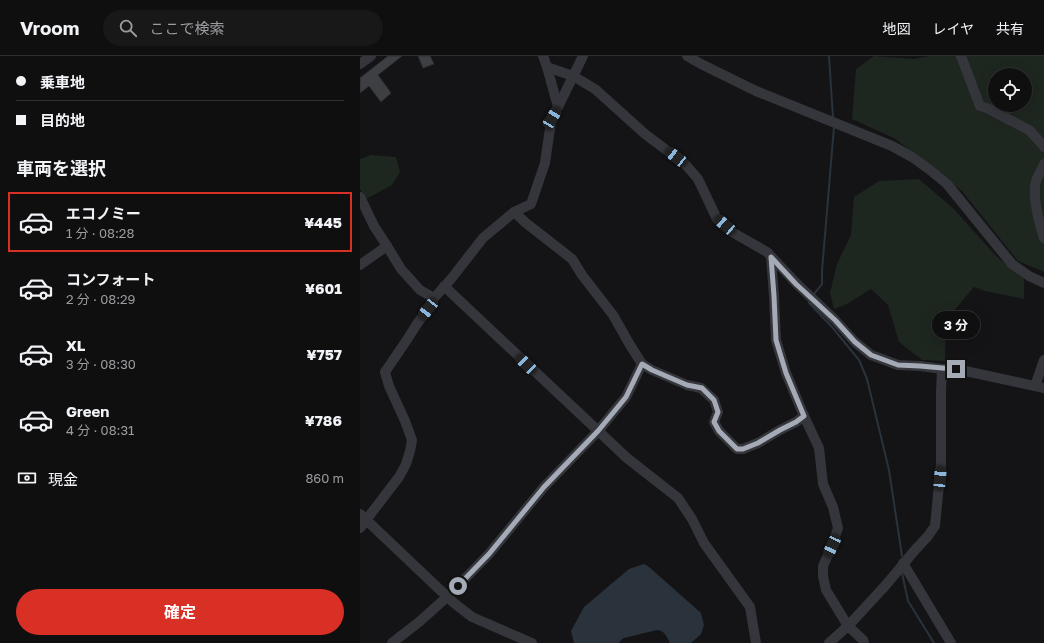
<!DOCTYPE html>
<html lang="ja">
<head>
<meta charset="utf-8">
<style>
	:root { --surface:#0f0f10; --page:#181819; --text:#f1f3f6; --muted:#9b9c9f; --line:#2f2f30; --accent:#d93025 }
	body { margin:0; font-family:"Golos Text","Noto Sans JP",sans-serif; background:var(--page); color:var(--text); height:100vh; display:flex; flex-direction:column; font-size:15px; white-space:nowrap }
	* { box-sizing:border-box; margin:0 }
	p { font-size:13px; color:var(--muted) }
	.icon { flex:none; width:22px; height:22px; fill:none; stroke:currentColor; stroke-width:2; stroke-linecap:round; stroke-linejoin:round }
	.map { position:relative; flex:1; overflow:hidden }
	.drawer { display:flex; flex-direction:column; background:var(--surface); width:360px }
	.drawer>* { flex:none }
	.hud { display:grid; align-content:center; height:88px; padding:0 16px; background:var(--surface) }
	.tools { position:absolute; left:628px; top:12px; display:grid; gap:8px }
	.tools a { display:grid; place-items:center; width:44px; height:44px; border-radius:50%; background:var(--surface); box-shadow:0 4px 16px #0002,0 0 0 1px var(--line); font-size:20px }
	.end { position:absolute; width:18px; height:18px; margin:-9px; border:5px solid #a5aab7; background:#111; box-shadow:0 0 0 2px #111 }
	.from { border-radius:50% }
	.bubble { position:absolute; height:28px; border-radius:14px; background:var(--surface); box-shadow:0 4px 16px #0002,0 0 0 1px var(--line); font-size:13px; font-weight:700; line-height:28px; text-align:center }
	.car { position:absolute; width:12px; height:24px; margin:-12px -6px; border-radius:5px; box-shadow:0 0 3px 1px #0007; background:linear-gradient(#222 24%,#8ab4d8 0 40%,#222 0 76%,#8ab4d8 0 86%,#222 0) }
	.hud b { display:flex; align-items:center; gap:14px; height:38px; font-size:15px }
	.hud b+b { border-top:1px solid var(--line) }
	.hud i { width:10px; height:10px; background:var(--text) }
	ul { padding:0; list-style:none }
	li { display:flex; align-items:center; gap:12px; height:60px; margin:0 8px 6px; padding:0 8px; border:2px solid transparent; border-radius:0px }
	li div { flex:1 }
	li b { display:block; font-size:15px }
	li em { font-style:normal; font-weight:700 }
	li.current { border-color:var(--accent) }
	li>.icon { width:36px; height:36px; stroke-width:1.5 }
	h2 { padding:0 16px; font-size:18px; line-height:48px }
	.pay { display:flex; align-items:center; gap:10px; height:44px; padding:0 16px; font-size:15px }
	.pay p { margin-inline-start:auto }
	.primary-button { display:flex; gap:8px; margin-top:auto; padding:8px 16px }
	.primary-button a { flex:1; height:46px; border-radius:24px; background:var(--accent); color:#fff; font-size:16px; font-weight:700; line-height:46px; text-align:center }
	header { display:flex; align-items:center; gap:24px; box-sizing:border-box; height:56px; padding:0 20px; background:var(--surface); border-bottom:1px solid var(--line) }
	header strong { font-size:19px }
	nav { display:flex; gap:22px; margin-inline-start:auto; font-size:14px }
	.search { width:280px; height:36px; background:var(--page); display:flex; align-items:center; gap:10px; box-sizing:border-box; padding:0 14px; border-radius:22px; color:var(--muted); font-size:15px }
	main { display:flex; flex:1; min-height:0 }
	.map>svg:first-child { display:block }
</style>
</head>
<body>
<header>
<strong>Vroom</strong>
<div class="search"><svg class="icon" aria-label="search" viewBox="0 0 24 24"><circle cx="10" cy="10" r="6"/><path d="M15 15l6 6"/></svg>ここで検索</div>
<nav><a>地図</a><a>レイヤ</a><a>共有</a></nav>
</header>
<main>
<section class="drawer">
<div class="hud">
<b><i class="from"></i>乗車地</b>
<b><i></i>目的地</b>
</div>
<h2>車両を選択</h2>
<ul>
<li class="current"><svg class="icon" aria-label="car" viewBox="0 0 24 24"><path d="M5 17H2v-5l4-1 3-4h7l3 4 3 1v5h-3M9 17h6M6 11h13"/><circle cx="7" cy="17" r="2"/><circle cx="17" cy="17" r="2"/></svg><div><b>エコノミー</b><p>1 分 · 08:28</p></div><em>¥445</em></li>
<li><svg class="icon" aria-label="car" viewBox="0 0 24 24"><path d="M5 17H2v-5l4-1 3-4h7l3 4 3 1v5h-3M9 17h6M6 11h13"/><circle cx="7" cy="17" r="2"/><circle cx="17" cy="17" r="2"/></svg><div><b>コンフォート</b><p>2 分 · 08:29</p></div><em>¥601</em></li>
<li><svg class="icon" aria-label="car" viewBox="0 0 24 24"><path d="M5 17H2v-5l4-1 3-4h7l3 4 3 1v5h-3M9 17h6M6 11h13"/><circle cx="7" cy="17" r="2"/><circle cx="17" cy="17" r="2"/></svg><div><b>XL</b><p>3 分 · 08:30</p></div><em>¥757</em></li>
<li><svg class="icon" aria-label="car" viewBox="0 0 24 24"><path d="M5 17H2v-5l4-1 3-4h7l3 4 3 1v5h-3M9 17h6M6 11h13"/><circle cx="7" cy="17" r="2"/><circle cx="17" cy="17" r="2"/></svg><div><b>Green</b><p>4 分 · 08:31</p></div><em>¥786</em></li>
</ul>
<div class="pay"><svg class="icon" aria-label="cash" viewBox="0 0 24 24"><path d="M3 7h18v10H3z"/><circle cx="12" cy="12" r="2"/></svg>現金<p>860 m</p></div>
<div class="primary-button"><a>確定</a></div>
</section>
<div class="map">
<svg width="684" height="587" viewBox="0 0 684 587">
	<rect width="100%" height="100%" fill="#141416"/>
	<!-- green -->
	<g fill="#1e2620" fill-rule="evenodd">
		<path d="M514 0 554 3 569 0H684V216L658 205 602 135 534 82 492 63 496 13ZM635 19H665V49H635Z"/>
		<path d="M11 99 36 101 40 116 32 129 6 143 0 133V103Z"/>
		<path d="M559 123 594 153 636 200 664 223V243L625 235 614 231 586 264 585 305 562 304 539 286 528 249 511 233 487 248 474 253 470 237 477 208 491 179 494 141 519 125Z"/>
	</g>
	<!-- water -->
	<path fill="#2a323b" d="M284 508 289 511 341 557 344 569 341 578 331 587H310C307 581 304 574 297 574L264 582 262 583 259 587H214L211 575 224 551 269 513Z"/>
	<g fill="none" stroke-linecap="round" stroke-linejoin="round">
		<!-- stream -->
		<g stroke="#2a323b" stroke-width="2">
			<path d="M469 0 473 62"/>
			<path d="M454 238 462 228V215L474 71"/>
			<path d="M449 247 472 271 499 304 507 323 529 414 542 500"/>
			<path d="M542 517 548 545 574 587"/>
		</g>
	</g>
	<!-- building -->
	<g fill="#3e3f43" stroke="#2e2e32">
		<path d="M28 0H42L18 19 31 37 21 46 9 30 0 37V22Z"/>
		<path d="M58 0H70L74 8 63 12Z"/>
	</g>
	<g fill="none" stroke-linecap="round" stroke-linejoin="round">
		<!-- minor -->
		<g stroke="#35363b" stroke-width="10">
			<path d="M183 0 187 11 198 51"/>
			<path d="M327 0 341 8 396 35 532 90 552 101 570 114 587 128 652 208 669 220 684 227"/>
			<path d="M601 0 620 50 627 52 669 74 683 89 684 91"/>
			<path d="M0 8 11 0"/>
			<path d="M187 11 213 20 235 33 285 78 325 108 338 123 357 163 372 176 407 196 437 228 475 264 495 286 511 299 538 309 560 310 582 313H596L684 332"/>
			<path d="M684 108C682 114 678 119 676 125 672 140 679 167 684 182"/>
			<path d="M0 141 14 170 27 190 41 213 60 234 74 242 91 223 123 182 154 156 171 148 185 107 189 79 192 61 198 51 223 0"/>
			<path d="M154 156 166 167 212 203 222 219 253 259 270 289 282 308 292 314 327 329 341 332 354 344 358 356 354 366 359 375 377 393H383L398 387 420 374 436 366 444 360"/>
			<path d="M411 201 414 240 416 284 426 317 444 360 459 392 463 428 473 451 478 472 472 490 463 510V520L466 534 488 570 503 584 504 587"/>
			<path d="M0 209 27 190"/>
			<path d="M84 230 267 402 318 442 332 463 344 487 390 551 396 587"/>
			<path d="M675 330 684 304"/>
			<path d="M0 458 78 532 94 547 112 561 172 587"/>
			<path d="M0 472 39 421 46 408 50 395 52 384 45 365 29 330 25 316C35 301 46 286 55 271 61 261 70 253 74 242"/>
			<path d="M543 507 591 587"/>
			<path d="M32 587 59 566 87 541 129 498 184 431 238 375 266 341 282 308"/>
			<path d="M469 587 488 570 525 530 555 494 568 480 575 470 581 408V336L582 313"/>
		</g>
	</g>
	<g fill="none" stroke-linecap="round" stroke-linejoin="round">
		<!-- route -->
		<path stroke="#a5aab7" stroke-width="5" d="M98 530 129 498 184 431 238 375 257 352 266 341 282 308 292 314 327 329 342 332 354 344 358 356 354 366 359 375 377 393H383L398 387 420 374 436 366 444 360 426 317 416 284 414 240 411 201 436 228 475 264 495 286 511 299 538 309 560 310 582 312 596 313"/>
	</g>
</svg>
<div class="tools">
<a><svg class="icon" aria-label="locate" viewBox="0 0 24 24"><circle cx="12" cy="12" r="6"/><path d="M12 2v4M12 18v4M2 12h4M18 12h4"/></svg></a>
</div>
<i class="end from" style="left:98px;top:530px"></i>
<i class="end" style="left:596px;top:313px"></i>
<div class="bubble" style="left:572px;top:255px;width:48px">3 分</div>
<i class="car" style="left:192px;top:62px;rotate:31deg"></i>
<i class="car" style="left:316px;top:101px;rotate:308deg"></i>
<i class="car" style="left:365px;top:169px;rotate:311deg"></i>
<i class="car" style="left:68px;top:253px;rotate:218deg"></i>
<i class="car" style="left:166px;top:308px;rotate:314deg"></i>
<i class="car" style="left:580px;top:422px;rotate:5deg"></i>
<i class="car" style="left:472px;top:490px;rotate:205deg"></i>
</div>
</main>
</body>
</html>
